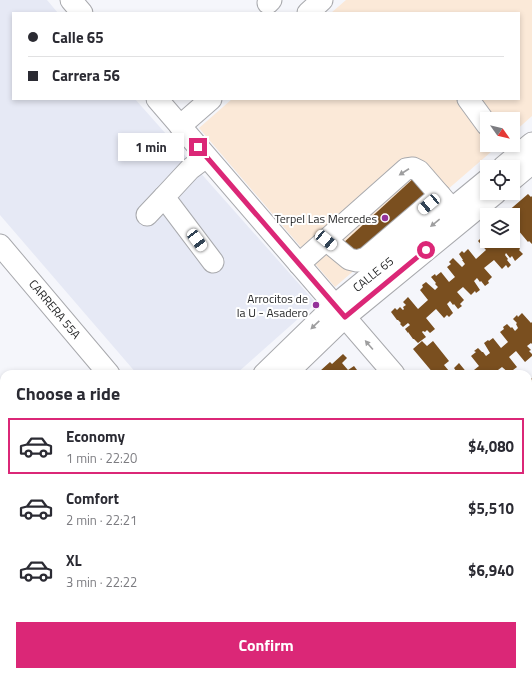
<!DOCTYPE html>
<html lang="en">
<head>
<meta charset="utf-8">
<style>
	:root { --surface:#fff; --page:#f2f2f3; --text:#2b2b33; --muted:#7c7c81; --line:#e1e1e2; --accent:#db2777 }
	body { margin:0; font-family:"Titillium Web",sans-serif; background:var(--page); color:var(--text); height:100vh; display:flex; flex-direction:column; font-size:15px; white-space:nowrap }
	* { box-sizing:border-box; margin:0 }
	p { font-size:13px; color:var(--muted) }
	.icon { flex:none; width:22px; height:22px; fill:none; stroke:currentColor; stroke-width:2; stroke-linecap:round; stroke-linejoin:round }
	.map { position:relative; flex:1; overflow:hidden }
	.side { position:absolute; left:0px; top:370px; width:532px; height:306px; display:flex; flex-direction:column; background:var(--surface); border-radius:12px 12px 0 0; box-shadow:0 2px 6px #0003 }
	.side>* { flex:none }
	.banner { position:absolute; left:12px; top:12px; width:508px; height:88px; border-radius:0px; box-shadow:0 2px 6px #0003; display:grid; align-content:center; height:88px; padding:0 16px; background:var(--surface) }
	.needle { width:26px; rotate:124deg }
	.buttons { position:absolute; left:480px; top:112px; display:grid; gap:8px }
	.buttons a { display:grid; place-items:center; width:40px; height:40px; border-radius:0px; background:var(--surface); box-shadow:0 2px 6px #0003; font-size:20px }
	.end { position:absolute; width:18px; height:18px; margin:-9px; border:5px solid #db2777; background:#fff; box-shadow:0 0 0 2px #fff }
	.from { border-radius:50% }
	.bubble { position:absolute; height:28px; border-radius:0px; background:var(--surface); box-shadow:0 2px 6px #0003; font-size:13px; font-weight:700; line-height:28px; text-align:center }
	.car { position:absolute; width:12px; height:24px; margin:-12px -6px; border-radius:5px; box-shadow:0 0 3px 1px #0007; background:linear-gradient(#fff 24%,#345 0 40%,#fff 0 76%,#345 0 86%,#fff 0) }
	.banner b { display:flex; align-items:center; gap:14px; height:38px; font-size:15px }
	.banner b+b { border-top:1px solid var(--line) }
	.banner i { width:10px; height:10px; background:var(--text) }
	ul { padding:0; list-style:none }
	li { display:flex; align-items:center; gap:12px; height:56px; margin:0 8px 6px; padding:0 8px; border:2px solid transparent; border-radius:0px }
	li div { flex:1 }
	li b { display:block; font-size:15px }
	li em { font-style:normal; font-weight:700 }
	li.selected { border-color:var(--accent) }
	li>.icon { width:36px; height:36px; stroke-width:1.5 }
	h2 { padding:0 16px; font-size:18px; line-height:48px }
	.button { display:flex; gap:8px; margin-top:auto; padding:8px 16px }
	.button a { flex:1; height:46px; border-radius:0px; background:var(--accent); color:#fff; font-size:16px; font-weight:700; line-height:46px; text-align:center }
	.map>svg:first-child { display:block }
</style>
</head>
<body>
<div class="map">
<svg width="532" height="676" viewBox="0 0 532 676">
	<rect width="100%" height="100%" fill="#f5f6fb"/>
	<!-- built -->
	<g fill="#e6e9f5">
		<path d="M0 0H47L58 13H13V99H135L316 303 236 374H137L0 215Z"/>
		<path d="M270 672H434L430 676H269Z"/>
	</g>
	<!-- industrial -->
	<path fill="#fbe9d8" d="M346 0H532V116L513 133V119H487V145H499L335 287 199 128 232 99H519V13H331Z"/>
	<!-- green -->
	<g fill="#c4f5d4">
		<path d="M532 662V676H519L523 672H528V667Z"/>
		<path d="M229 672H252L251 676H228Z"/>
	</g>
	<!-- building -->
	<g fill="#7a4f1f">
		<path d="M416 176 429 190 355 259 341 245Z"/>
		<path d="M528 194 531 197 532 196V244L529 241 528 242 513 224V215H507L506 213Z"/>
		<path d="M484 232 487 235V241H514L517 246 518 245 520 249 519 250 523 254 515 261 512 256 510 258 506 253 505 255 508 259 507 260 511 265 508 268 506 265 502 269 494 260 484 268 492 277 488 281 489 283 485 286 481 281 480 282 477 278 474 281 480 290 476 293 475 291 471 295 463 287 457 292 464 300 460 304 462 306 458 309 454 304 453 305 450 301 447 304 453 313 449 317 447 315 444 318 436 309 426 318 435 329 430 333 427 330 425 332 423 331 422 332 426 337 418 343 414 339H413L408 332V333L405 329 410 325 408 323 403 327 400 324 401 323 398 320H397L391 312 395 308 397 310 400 307 403 310 404 309 403 307 406 305 403 302 408 297 418 309 428 300 420 290 423 287 422 285 426 282 435 290 438 287 435 284 436 283 431 277 435 274 436 276 441 272 449 282 455 277 447 267 451 264 449 262 453 258 462 267 465 264 462 260H463L459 254 462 251 464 253 468 249 476 259 486 250 478 241 482 237 480 235Z"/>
		<path d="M522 313 531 323 532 322V344L531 343 527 346 531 350 529 351 532 354V356L525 362 516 351 509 357 517 367 513 370 515 373 513 374H510L502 367 498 370 501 374H469L479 366 471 356 476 352 474 351 478 348 482 352H483L486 356 490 353 484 343 488 340 489 341 493 338 501 348 508 342 500 332 504 329 503 327 507 324 511 328 512 327 515 331 518 328 516 324 517 323 513 319 517 315 518 317Z"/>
		<path d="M422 341 427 346 433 341 449 361 444 365 449 371 445 374H434L413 349Z"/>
		<path d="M343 354 347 358 342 363 348 370 354 366 357 370 352 374H321L322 373 320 371 330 362 332 364Z"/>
		<path d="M459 363 468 374H454L453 373 456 371 454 368Z"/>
		<path d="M532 378V493L528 489V381Z"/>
	</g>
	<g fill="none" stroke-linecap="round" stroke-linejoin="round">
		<!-- minor casing -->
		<g stroke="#a8a9ad" stroke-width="23">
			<g id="minor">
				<path d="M71 0 82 13"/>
				<path d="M268 3 271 0"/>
				<path d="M308 13 322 0"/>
				<path d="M157 99 394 374"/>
				<path d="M468 99 487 125"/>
				<path d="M180 126 211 99"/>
				<path d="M206 157 190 169 164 197 213 262"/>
				<path d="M503 167 532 143"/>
				<path d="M513 179 532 163"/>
				<path d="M147 215 164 197"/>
				<path d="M326 240 349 259 357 261 366 258 440 195"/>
				<path d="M0 245 109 374"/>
				<path d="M299 264 406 169 413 168 419 171 452 209"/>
				<path d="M264 374 335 305 487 180"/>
				<path d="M286 374 345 317 496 193"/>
				<path d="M528 529 532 533"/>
				<path d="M0 610 4 616"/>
				<path d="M0 635 4 645"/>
				<path d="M15 672 17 676"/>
				<path d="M40 672 43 676"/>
				<path d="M446 672 448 676"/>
				<path d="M261 676 263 672"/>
			</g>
		</g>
		<!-- major casing -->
		<g stroke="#a8a9ad" stroke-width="24">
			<g id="major">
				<path d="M0 568 4 575"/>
				<path d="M528 604 532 600"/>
				<path d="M528 637 532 633"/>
				<path d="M0 672 2 676"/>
				<path d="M58 672 61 676"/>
				<path d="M461 676 465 672"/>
				<path d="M492 676 495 672"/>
			</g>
		</g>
		<!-- minor -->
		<use href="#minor" stroke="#fff" stroke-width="21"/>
		<!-- major -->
		<use href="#major" stroke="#fff" stroke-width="22"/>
	</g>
	<!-- one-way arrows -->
	<defs><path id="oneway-solid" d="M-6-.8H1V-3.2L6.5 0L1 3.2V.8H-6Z"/></defs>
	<g fill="#9e9e9f">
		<use href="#oneway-solid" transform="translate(404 172) rotate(147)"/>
		<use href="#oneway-solid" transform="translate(435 223) rotate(141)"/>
		<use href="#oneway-solid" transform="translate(315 325) rotate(136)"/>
		<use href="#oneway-solid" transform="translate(369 345) rotate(-131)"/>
	</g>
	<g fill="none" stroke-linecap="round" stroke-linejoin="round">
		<!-- route -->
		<path stroke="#db2777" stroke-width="5" d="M198 147 345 317 426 250"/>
	</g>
	<!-- markers -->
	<g fill="#94329a" stroke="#fff" stroke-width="1.5">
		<circle cx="385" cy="218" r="4"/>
		<circle cx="316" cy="305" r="4"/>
	</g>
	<g text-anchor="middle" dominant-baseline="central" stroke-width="4" stroke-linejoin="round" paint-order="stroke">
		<!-- poi labels -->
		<g font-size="12" fill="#272829" stroke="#fff" text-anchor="end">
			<text x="377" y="218">Terpel Las Mercedes</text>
			<text x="308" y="298">Arrocitos de<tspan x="308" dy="14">la U - Asadero</tspan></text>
		</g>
		<!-- street labels -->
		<g font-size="12" fill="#272829" stroke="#fff">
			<text transform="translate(373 274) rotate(-39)">CALLE 65</text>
			<text transform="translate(55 309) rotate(50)">CARRERA 55A</text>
		</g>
	</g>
</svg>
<div class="buttons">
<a><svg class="needle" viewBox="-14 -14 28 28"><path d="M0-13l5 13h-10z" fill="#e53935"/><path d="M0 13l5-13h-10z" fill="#7c7c81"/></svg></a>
<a><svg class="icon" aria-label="locate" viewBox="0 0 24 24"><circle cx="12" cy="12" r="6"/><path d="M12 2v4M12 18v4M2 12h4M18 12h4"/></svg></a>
<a><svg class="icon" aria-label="layers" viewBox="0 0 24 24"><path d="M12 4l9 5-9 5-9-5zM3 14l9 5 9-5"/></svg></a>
</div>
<i class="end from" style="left:426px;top:250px"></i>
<i class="end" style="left:198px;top:147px"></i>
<div class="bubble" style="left:118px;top:133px;width:66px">1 min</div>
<i class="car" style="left:429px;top:204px;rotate:230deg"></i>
<i class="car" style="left:197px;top:240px;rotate:143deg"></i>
<i class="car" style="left:326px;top:240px;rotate:130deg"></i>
<div class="banner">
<b><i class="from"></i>Calle 65</b>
<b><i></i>Carrera 56</b>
</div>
<section class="side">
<h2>Choose a ride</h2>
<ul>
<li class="selected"><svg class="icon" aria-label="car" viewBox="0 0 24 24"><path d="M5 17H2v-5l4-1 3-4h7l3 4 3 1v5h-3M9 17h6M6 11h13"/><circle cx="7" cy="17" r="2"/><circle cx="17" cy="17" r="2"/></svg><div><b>Economy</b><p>1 min · 22:20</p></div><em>$4,080</em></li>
<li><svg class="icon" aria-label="car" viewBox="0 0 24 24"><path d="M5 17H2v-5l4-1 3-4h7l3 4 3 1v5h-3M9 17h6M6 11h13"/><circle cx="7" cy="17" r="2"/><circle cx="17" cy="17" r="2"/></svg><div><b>Comfort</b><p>2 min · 22:21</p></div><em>$5,510</em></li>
<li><svg class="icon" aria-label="car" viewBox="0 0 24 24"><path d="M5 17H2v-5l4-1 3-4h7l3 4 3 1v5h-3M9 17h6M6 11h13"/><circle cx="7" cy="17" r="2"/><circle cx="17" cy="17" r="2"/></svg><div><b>XL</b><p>3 min · 22:22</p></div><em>$6,940</em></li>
</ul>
<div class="button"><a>Confirm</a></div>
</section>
</div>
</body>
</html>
